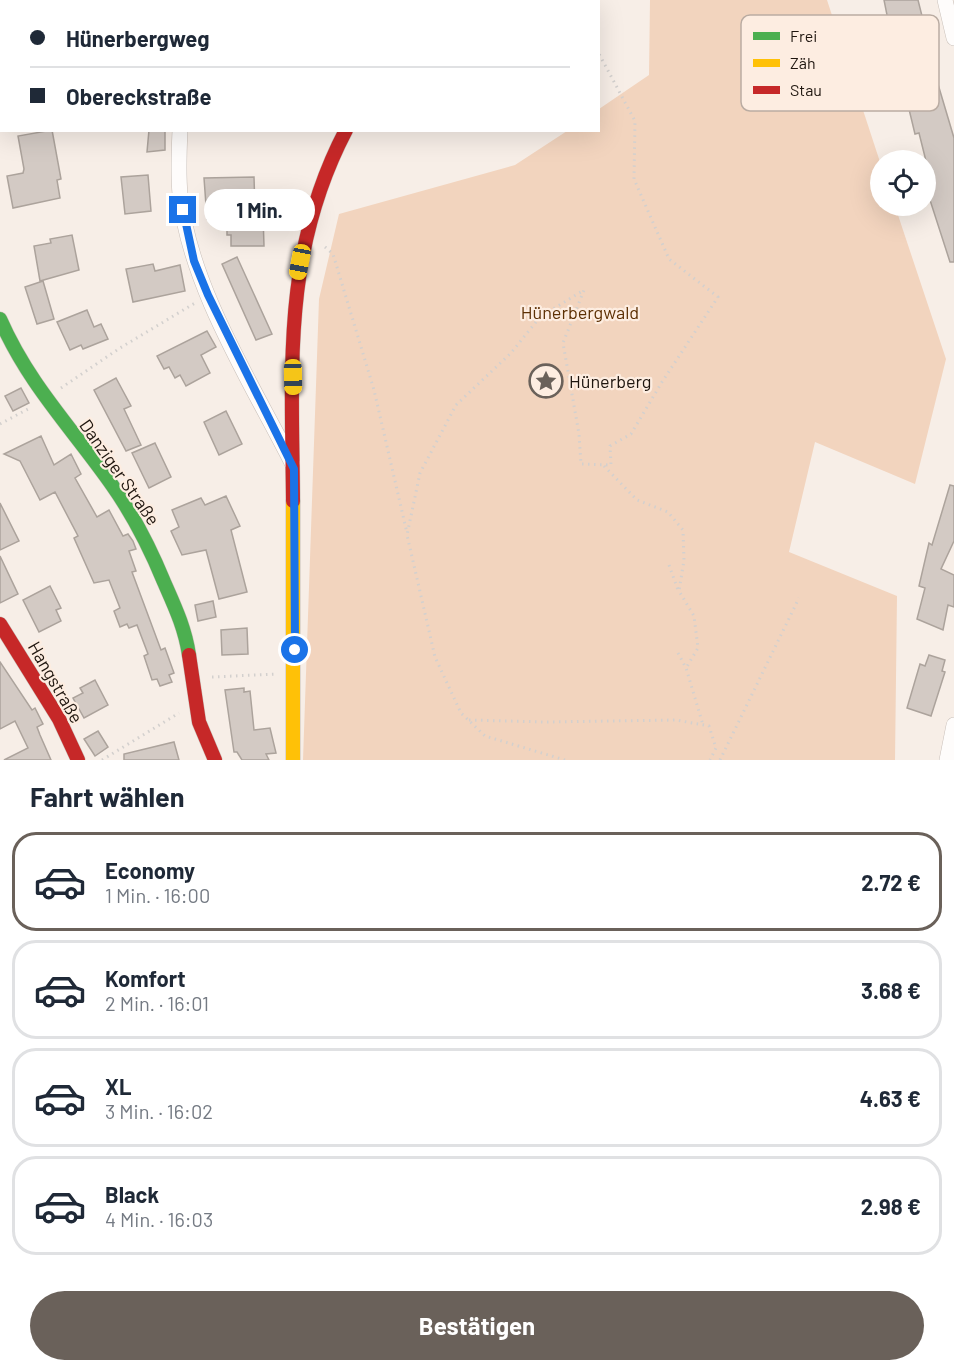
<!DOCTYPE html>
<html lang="de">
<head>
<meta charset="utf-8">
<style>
	:root { --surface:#fff; --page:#f2f2f3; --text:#1f2937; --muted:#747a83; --line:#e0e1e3; --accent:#6a615a }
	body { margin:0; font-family:Barlow,sans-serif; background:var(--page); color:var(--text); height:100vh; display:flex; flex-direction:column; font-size:22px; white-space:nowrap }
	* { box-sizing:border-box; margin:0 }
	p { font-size:20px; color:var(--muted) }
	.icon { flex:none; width:33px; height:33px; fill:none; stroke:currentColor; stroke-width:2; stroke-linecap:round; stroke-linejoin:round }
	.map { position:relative; height:760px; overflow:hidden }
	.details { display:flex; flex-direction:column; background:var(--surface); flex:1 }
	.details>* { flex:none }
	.banner { position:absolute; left:0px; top:0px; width:600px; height:132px; box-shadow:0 6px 24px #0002; display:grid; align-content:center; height:132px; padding:0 30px; background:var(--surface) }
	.controls { position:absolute; left:870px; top:150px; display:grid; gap:12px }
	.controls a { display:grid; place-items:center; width:66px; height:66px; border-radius:50%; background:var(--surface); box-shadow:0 6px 24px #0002; font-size:30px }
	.end { position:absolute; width:27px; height:27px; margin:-14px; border:8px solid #1a73e8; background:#fff; box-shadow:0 0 0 3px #fff }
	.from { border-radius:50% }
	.bubble { position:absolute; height:42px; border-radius:21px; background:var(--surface); box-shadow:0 6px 24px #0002; font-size:20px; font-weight:700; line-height:42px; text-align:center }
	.car { position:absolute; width:18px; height:36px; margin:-18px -9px; border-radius:8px; box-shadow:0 0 4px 2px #0007; background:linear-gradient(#f5c518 24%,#345 0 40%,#f5c518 0 76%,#345 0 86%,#f5c518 0) }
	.banner b { display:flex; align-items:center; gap:21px; height:57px; font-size:22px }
	.banner b+b { border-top:2px solid var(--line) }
	.banner i { width:15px; height:15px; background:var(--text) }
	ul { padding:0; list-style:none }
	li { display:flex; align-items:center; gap:18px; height:99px; margin:0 12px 9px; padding:0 18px; border:3px solid var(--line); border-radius:24px }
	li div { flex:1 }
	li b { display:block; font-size:22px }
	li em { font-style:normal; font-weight:700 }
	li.active { border-color:var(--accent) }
	li>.icon { width:54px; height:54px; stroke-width:1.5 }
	h2 { padding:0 30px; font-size:27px; line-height:72px }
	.action { display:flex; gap:12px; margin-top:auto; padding:12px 30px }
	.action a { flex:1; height:69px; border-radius:36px; background:var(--accent); color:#fff; font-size:24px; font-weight:700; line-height:69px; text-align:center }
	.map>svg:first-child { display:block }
</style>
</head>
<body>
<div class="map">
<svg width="954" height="760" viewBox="0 0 954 760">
	<rect width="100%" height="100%" fill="#f7eee7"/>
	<!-- green -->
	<path fill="#f2d4be" d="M650 0H827L880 162V206H895L946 359 915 484 815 442 789 552 897 596 895 760H303L319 299 339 214 515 165 567 131 598 130 599 109 649 75Z"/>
	<!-- building -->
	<g fill="#d3cac4" stroke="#aca39c" stroke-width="1.5">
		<path d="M884 0H918L922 16 918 17 954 138V262H950L930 200 926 181 930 177 919 133 915 134 901 76H899L895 61 893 62 889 46 893 45Z"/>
		<path d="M52 130 61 179 57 180 60 198 13 208 7 176 23 173 24 169 18 136Z"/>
		<path d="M149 130H165V150L147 152Z"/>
		<path d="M148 175 151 211 125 214 121 177Z"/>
		<path d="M254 177 255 210H259V215H263L264 246H231V235H227V219H207L204 178Z"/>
		<path d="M72 235 79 270 40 281 34 246 51 243 50 239Z"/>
		<path d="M237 257 272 334 256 340 222 264Z"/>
		<path d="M153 264 155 271 180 265 185 291 133 302 126 269Z"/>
		<path d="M43 281 54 319 37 324 25 287Z"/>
		<path d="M87 310 94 327 101 324 108 339 83 349 81 345 70 350 57 322Z"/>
		<path d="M207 331 216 347 201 355 210 373 186 386 180 375 175 378 169 367 164 369 157 356Z"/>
		<path d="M116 378 131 406 124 409 141 445 126 451 94 390Z"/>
		<path d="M21 388 29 403 13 411 5 396Z"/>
		<path d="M226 411 242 444 219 455 204 422Z"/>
		<path d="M41 436 54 465 71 454 81 474 75 478 97 517 109 510 123 536 128 534 133 541 136 549 129 551 136 571 132 572 161 650 165 648 174 673 169 675 172 682 160 686 157 679 152 680 144 656 148 654 137 625 129 628 127 624 120 627 114 611 120 608 109 580 94 583 74 538 78 536 55 492 40 500 20 461 4 454Z"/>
		<path d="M155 443 171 477 149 488 132 453Z"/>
		<path d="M950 485 954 486V541L941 569 954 575V607L948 605 943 630 917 619 925 588 919 586 929 543 932 545Z"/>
		<path d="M226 496 240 526 231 530 247 592 219 599 206 550 182 555 171 531 179 527 172 510 201 498 205 505Z"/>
		<path d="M0 503 19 541 0 550Z"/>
		<path d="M0 556 18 594 0 603Z"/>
		<path d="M50 586 61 608 56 610 61 621 39 632 23 600Z"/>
		<path d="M213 601 216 617 198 621 195 605Z"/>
		<path d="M247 628 248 654 222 655 221 630Z"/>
		<path d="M929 655 945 660 942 671 945 672 931 716 907 708 920 664 925 666Z"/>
		<path d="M0 662 32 710 35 708 43 724 37 727 40 735 51 760H4L28 748 15 721 0 729Z"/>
		<path d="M95 680 108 705 84 718 73 698 83 693 80 688Z"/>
		<path d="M244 688V692L250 691 254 730 270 728 276 753 266 754 269 760H242L237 752H234L225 690Z"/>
		<path d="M98 731 108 747 95 756 84 739Z"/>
		<path d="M174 742 179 760H124V754Z"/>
	</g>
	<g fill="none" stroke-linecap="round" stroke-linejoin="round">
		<!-- street casing -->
		<g stroke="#c8bfb8" stroke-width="16">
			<g id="street">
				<path d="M164 0 165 2"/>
				<path d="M352 0V2"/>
				<path d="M945 0 954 38"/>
				<path d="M435 2 436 0"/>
				<path d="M180 130C179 152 178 173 180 194 189 285 251 382 292 463"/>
				<path d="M947 760 954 725"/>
			</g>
		</g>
		<!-- fast casing -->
		<g stroke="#c8bfb8" stroke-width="15">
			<path id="fast" d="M0 319C29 385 72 428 112 485 134 516 150 548 164 582 175 607 185 628 189 655"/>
		</g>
		<!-- slow casing -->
		<g stroke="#c8bfb8" stroke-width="15">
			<path id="slow" d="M293 760V501"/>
		</g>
		<!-- jam casing -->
		<g stroke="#c8bfb8" stroke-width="15">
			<g id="jam">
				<path d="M293 501C292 368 282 252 346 130"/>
				<path d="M0 624 59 719 78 760"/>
				<path d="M189 655 199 722 215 760"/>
			</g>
		</g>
		<!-- path -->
		<g stroke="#d3d0ce" stroke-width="3" stroke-dasharray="1.5 4.5" stroke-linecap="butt">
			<path d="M570 0 571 2"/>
			<path d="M325 247 333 254 374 390 407 533"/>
			<path d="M61 388 120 348 195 303"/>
			<path d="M0 424 28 409"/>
			<path d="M604 466 637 500 668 512 683 530 684 560 679 591 694 616 698 648 686 668"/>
			<path d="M669 565 678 590"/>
			<path d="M678 653 686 668 703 725"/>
			<path d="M212 677 277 674"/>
			<path d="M469 720 545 722 676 720 709 726 716 748 710 760"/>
			<path d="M102 760 179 713"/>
			<path d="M565 760 485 736 461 713 435 657 407 535 420 473 456 405 511 353 540 317 584 290 563 343 579 434 581 464 611 465 610 446 631 434 662 382 718 297 669 259 634 179 635 121 598 52"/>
			<path d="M720 760 799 598"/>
		</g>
		<!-- street -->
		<use href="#street" stroke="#fefcfb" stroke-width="15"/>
		<!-- fast -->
		<use href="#fast" stroke="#4caf50" stroke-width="14"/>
		<!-- slow -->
		<use href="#slow" stroke="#ffc107" stroke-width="14"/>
		<!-- jam -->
		<use href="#jam" stroke="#c62828" stroke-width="14"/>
	</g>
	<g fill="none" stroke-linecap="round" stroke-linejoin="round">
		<!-- route -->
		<path stroke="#1a73e8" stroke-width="8" d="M183 210 194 261 208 295 294 469 295 650"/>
	</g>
	<!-- icons -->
	<defs>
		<g id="sight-ring" transform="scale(1.725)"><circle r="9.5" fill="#fdede1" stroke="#6a615a" stroke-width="1.5"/><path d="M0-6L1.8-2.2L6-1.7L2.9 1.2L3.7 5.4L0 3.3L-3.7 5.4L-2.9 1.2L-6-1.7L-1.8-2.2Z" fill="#6a615a"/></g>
	</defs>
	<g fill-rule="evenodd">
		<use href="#sight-ring" x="546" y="381"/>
	</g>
	<g text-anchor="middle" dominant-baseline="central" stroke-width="4.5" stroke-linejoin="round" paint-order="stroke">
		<!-- park labels -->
		<g font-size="18" fill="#5d3004" stroke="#fdede1">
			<text x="580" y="312">Hünerbergwald</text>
		</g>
		<!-- poi labels -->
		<g font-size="18" fill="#1e150e" stroke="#fdede1" text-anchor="start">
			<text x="569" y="381">Hünerberg</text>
		</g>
		<!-- street labels -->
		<g font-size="18" fill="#1e150e" stroke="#fdede1">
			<text transform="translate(120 472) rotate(55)">Danziger Straße</text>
			<text transform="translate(56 682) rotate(60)">Hangstraße</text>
		</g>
	</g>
	<!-- legend -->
	<rect x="741" y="15" width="198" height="96" rx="9" fill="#fdede1" stroke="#baaca2" stroke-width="1.5"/>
	<rect x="753" y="32" width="27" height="8" fill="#4caf50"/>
	<rect x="753" y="59" width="27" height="8" fill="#ffc107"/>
	<rect x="753" y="86" width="27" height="8" fill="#c62828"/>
	<g font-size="16" fill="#1e150e">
		<text x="790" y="42">Frei</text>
		<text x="790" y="69">Zäh</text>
		<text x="790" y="96">Stau</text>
	</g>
</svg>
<div class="controls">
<a><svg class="icon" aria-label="locate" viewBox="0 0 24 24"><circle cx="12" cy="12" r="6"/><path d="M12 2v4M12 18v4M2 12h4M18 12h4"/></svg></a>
</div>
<i class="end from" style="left:295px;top:650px"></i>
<i class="end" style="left:183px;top:210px"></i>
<div class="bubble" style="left:204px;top:189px;width:111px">1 Min.</div>
<i class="car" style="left:300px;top:262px;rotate:191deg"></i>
<i class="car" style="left:293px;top:377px;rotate:179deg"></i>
<div class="banner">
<b><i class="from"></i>Hünerbergweg</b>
<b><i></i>Obereckstraße</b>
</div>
</div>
<section class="details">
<h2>Fahrt wählen</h2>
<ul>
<li class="active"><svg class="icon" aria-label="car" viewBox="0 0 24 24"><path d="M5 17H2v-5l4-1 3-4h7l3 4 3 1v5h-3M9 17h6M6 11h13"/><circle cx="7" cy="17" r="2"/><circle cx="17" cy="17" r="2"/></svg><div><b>Economy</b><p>1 Min. · 16:00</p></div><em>2.72 €</em></li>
<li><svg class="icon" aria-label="car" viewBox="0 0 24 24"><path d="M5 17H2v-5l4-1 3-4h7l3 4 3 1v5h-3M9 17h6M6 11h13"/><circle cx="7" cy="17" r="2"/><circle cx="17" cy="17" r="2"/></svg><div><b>Komfort</b><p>2 Min. · 16:01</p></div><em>3.68 €</em></li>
<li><svg class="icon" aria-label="car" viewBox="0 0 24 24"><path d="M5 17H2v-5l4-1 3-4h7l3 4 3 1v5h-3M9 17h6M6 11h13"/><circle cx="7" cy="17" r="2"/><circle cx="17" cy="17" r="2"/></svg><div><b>XL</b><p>3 Min. · 16:02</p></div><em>4.63 €</em></li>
<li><svg class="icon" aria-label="car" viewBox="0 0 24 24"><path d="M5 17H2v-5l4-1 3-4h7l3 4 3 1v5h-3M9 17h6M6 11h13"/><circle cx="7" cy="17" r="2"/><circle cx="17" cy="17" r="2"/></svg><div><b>Black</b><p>4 Min. · 16:03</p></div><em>2.98 €</em></li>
</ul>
<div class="action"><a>Bestätigen</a></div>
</section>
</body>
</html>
